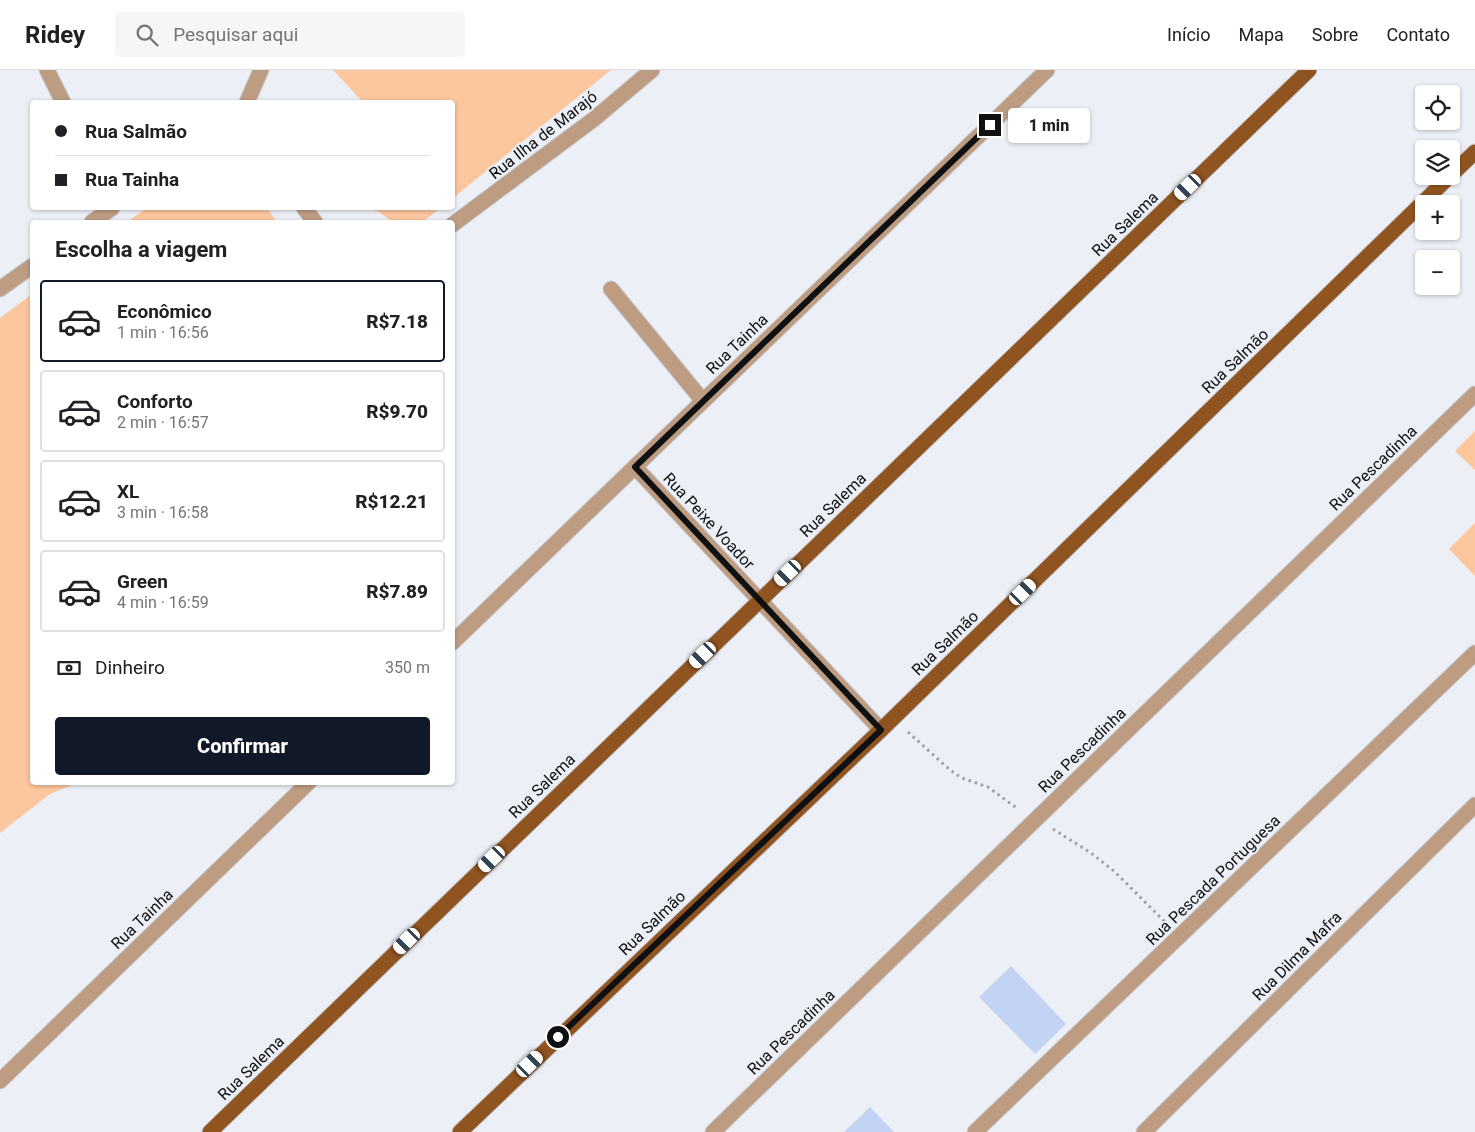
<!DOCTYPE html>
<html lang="pt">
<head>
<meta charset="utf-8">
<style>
	:root { --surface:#fff; --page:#f6f6f6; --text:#202124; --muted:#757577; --line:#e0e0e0; --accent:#111827 }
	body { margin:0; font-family:Roboto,sans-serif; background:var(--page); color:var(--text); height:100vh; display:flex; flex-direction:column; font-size:19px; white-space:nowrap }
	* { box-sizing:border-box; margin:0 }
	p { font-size:16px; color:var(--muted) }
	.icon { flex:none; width:28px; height:28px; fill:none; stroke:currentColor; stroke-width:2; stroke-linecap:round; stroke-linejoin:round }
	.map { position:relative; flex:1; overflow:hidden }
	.sheet { position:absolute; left:30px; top:150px; width:425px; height:565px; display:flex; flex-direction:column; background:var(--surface); border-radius:5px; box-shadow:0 1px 4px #0004 }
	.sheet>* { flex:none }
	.hud { position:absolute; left:30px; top:30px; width:425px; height:110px; border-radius:5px; box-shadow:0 1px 4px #0004; display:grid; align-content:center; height:110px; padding:0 25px; background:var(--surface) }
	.buttons { position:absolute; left:1415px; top:15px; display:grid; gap:10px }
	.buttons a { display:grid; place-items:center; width:45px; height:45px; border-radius:5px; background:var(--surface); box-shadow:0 1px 4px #0004; font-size:25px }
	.end { position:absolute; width:22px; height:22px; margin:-11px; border:6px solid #0e1012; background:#fff; box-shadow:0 0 0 2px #fff }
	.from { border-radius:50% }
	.bubble { position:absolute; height:35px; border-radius:5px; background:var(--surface); box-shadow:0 1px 4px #0004; font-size:16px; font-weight:800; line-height:35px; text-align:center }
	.car { position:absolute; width:15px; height:30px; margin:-15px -8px; border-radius:6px; box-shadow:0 0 4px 1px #0007; background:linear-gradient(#fff 24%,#345 0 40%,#fff 0 76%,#345 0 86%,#fff 0) }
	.hud b { display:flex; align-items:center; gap:18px; height:48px; font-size:19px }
	.hud b+b { border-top:1px solid var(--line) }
	.hud i { width:12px; height:12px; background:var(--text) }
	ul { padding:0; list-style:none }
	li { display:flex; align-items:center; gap:15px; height:82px; margin:0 10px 8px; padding:0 15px; border:2px solid var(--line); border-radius:5px }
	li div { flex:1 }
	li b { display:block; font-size:19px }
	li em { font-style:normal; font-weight:800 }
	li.active { border-color:var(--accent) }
	li>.icon { width:45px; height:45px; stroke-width:1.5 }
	h2 { padding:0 25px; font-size:22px; line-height:60px }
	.pay { display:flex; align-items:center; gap:12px; height:55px; padding:0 25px; font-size:19px }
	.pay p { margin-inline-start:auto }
	.action { display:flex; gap:10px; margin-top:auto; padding:10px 25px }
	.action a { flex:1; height:58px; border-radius:5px; background:var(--accent); color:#fff; font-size:20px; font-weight:800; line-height:58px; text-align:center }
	header { display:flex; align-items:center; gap:30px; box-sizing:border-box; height:70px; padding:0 25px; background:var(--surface); border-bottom:1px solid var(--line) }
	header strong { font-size:24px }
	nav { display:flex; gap:28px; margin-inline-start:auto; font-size:18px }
	.search { width:350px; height:45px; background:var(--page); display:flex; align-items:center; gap:12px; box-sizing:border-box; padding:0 18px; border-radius:5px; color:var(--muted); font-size:19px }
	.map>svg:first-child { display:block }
</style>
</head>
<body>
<header>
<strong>Ridey</strong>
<div class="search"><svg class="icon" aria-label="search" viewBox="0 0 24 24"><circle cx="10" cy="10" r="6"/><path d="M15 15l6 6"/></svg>Pesquisar aqui</div>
<nav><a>Início</a><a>Mapa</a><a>Sobre</a><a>Contato</a></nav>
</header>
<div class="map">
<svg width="1475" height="1062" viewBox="0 0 1475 1062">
	<rect width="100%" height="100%" fill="#ecf0f6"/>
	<!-- green -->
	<g fill="#fcc69e">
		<path d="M333 0H611L453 128 452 32H363Z"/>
		<path d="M147 138H267L277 152H127Z"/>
		<path d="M367 138H441L422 152H393L379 142Z"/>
		<path d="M32 224V712L77 713 50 724 0 763V248Z"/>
		<path d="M1475 361V400L1455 381Z"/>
		<path d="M1475 453V506L1449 479Z"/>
	</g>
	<!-- building -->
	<g fill="#c3d3f3">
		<path d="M1011 896 1066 954 1035 984 979 927Z"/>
		<path d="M870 1037 894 1062H844Z"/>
	</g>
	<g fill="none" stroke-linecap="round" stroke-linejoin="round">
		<!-- minor casing -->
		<g stroke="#c8ccd2" stroke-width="17">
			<g id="minor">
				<path d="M47 0 63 32"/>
				<path d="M247 32 261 0"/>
				<path d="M304 138 315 152"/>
				<path d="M92 152 112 138"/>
				<path d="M452 155 594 49 652 0"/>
				<path d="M0 219 32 196"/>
				<path d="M611 219 703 331"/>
				<path d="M635 397 881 660"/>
				<path d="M452 573 1047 0"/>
				<path d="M0 1011 309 712"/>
				<path d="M713 1062 1475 324"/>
				<path d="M975 1062 1475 583"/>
				<path d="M1144 1062 1475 735"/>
			</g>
		</g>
		<!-- major casing -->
		<g stroke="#c8ccd2" stroke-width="17">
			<g id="major">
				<path d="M1451 105 1475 82"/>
				<path d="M210 1062 1309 0"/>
				<path d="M460 1062 881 660 1450 106"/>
			</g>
		</g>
		<!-- path -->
		<g stroke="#9da0a5" stroke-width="3" stroke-dasharray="2.5 4" stroke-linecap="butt">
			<path d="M908 662 950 700 962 708 988 717 1018 739"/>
			<path d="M1053 759 1091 783 1114 801 1165 852"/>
		</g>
		<!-- minor -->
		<use href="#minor" stroke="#be9c82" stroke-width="15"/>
		<!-- major -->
		<use href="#major" stroke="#905420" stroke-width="15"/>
	</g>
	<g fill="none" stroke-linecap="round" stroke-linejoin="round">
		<!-- route -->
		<path stroke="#0e1012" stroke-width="6" d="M558 967 881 660 635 397 990 55"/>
	</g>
	<g text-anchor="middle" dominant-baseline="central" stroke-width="4" stroke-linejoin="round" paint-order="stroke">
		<!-- street labels -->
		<g font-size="16" fill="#0e1012" stroke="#ecf0f6">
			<text transform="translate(543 65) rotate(-38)">Rua Ilha de Marajó</text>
			<text transform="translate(1125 154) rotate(-44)">Rua Salema</text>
			<text transform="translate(737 274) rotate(-44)">Rua Tainha</text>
			<text transform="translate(1235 291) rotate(-44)">Rua Salmão</text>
			<text transform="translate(1373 398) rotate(-44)">Rua Pescadinha</text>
			<text transform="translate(833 435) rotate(-44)">Rua Salema</text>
			<text transform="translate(709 451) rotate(47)">Rua Peixe Voador</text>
			<text transform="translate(945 573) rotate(-44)">Rua Salmão</text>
			<text transform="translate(1082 680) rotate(-44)">Rua Pescadinha</text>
			<text transform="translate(542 716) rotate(-44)">Rua Salema</text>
			<text transform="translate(1213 810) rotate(-44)">Rua Pescada Portuguesa</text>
			<text transform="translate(142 849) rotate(-44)">Rua Tainha</text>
			<text transform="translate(652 853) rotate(-44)">Rua Salmão</text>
			<text transform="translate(1297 886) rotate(-45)">Rua Dilma Mafra</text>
			<text transform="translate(791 962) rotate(-44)">Rua Pescadinha</text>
			<text transform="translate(251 998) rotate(-44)">Rua Salema</text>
		</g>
	</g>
</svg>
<div class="buttons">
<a><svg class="icon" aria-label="locate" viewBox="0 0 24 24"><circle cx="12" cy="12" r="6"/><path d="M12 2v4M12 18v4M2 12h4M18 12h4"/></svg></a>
<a><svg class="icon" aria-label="layers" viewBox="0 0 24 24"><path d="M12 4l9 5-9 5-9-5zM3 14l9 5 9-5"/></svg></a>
<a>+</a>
<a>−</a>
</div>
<i class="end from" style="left:558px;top:967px"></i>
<i class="end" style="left:990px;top:55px"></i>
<div class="bubble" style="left:1008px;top:38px;width:82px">1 min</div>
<i class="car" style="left:1188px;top:117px;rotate:226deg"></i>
<i class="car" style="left:788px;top:503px;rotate:226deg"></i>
<i class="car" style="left:1023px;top:522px;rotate:46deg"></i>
<i class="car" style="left:703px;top:585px;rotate:226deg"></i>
<i class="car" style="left:492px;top:789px;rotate:226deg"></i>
<i class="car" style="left:407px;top:871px;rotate:226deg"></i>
<i class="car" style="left:530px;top:994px;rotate:46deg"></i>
<div class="hud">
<b><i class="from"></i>Rua Salmão</b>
<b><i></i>Rua Tainha</b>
</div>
<section class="sheet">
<h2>Escolha a viagem</h2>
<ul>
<li class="active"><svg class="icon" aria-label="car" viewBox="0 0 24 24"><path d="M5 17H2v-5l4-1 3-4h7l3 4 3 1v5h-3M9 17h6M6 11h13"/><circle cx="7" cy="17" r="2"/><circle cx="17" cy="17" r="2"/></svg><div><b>Econômico</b><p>1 min · 16:56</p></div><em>R$7.18</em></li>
<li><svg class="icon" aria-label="car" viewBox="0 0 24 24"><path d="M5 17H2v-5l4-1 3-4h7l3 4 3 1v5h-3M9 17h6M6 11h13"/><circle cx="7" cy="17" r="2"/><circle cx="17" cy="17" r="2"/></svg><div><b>Conforto</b><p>2 min · 16:57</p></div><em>R$9.70</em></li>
<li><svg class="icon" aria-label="car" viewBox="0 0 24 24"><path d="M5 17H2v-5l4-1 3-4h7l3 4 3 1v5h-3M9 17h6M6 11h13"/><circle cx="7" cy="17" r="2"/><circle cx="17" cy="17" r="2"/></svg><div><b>XL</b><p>3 min · 16:58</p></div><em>R$12.21</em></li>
<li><svg class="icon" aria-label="car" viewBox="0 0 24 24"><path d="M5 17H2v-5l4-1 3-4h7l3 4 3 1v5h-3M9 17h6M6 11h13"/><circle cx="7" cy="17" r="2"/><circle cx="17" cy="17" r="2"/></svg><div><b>Green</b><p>4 min · 16:59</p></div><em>R$7.89</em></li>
</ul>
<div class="pay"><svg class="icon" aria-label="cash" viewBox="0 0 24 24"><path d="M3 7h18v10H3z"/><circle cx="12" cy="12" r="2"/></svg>Dinheiro<p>350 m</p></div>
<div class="action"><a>Confirmar</a></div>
</section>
</div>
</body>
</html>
